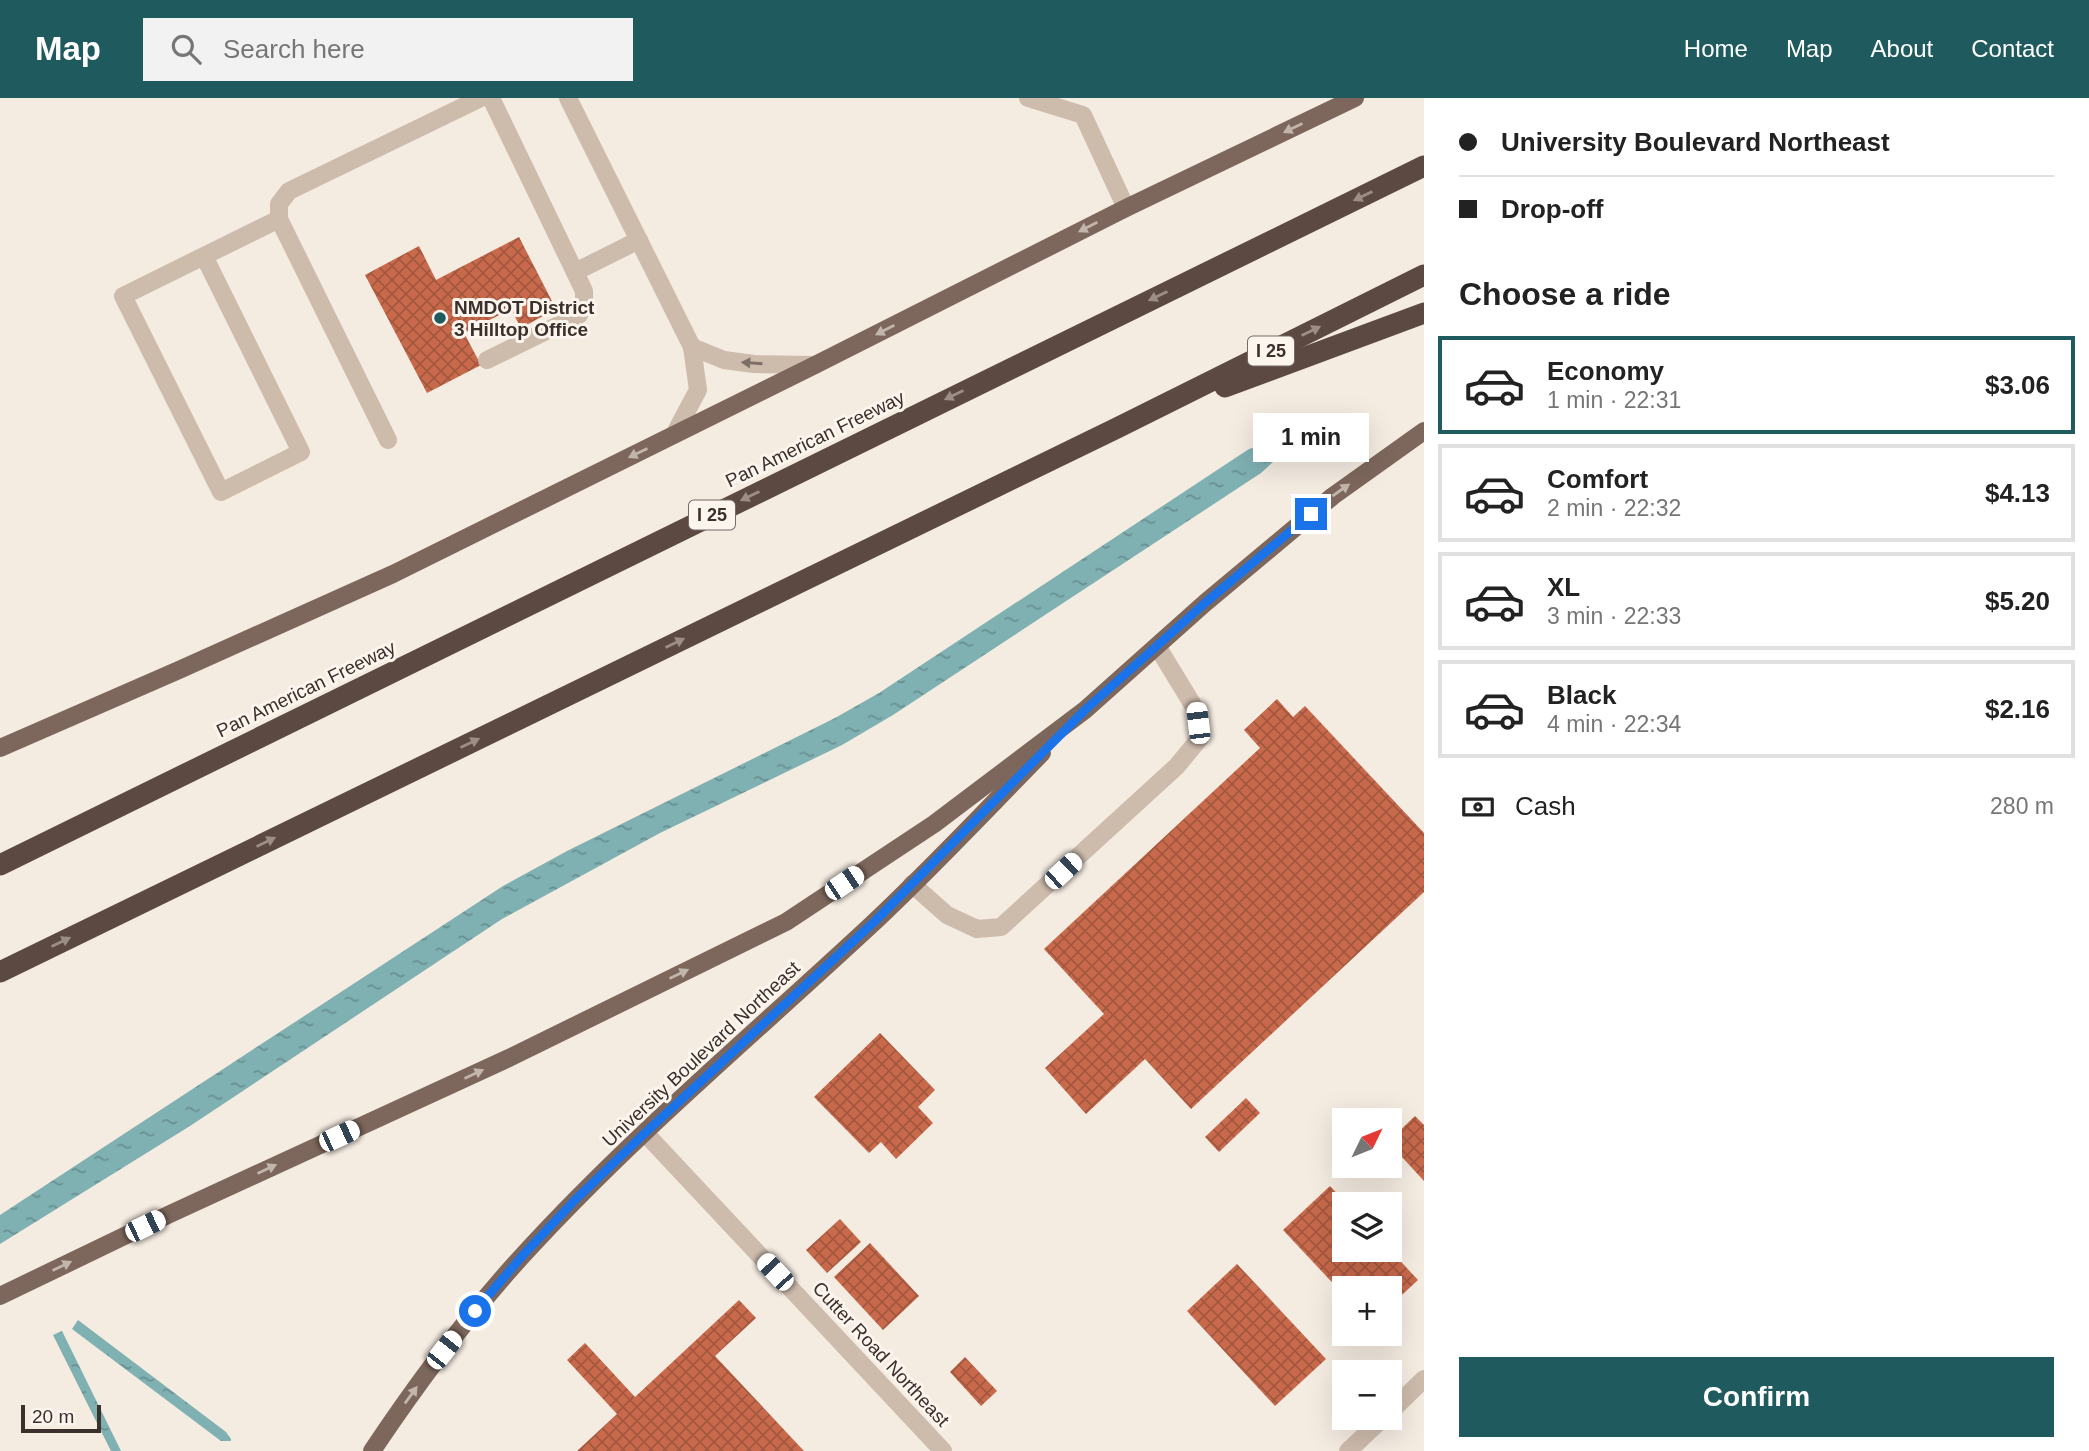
<!DOCTYPE html>
<html lang="en">
<head>
<meta charset="utf-8">
<style>
	:root { --surface:#fff; --page:#f2f2f2; --text:#222; --muted:#767676; --line:#e0e0e0; --accent:#1f5a5e }
	body { margin:0; font-family:Helvetica,sans-serif; background:var(--page); color:var(--text); height:100vh; display:flex; flex-direction:column; font-size:26px; white-space:nowrap }
	* { box-sizing:border-box; margin:0 }
	p { font-size:23px; color:var(--muted) }
	.icon { flex:none; width:38px; height:38px; fill:none; stroke:currentColor; stroke-width:2; stroke-linecap:round; stroke-linejoin:round }
	.map { position:relative; flex:1; overflow:hidden }
	.sheet { display:flex; flex-direction:column; background:var(--surface); width:665px }
	.sheet>* { flex:none }
	.hud { display:grid; align-content:center; height:154px; padding:0 35px; background:var(--surface) }
	.needle { width:46px; rotate:47deg }
	.controls { position:absolute; left:1332px; top:1010px; display:grid; gap:14px }
	.controls a { display:grid; place-items:center; width:70px; height:70px; border-radius:0px; background:var(--surface); box-shadow:0 7px 28px #0002; font-size:35px }
	.scale { position:absolute; left:21px; bottom:18px; width:80px; box-sizing:border-box; padding-left:7px; border:4px solid #3b302b; border-top:0; font-size:19px; line-height:24px; white-space:nowrap; color:#3b302b; -webkit-text-stroke:5px #fbf5ee; paint-order:stroke }
	.end { position:absolute; width:32px; height:32px; margin:-16px; border:9px solid #1a73e8; background:#fff; box-shadow:0 0 0 4px #fff }
	.from { border-radius:50% }
	.bubble { position:absolute; height:49px; border-radius:0px; background:var(--surface); box-shadow:0 7px 28px #0002; font-size:23px; font-weight:700; line-height:49px; text-align:center }
	.car { position:absolute; width:21px; height:42px; margin:-21px -10px; border-radius:9px; box-shadow:0 0 5px 2px #0007; background:linear-gradient(#fff 24%,#345 0 40%,#fff 0 76%,#345 0 86%,#fff 0) }
	.hud b { display:flex; align-items:center; gap:24px; height:66px; font-size:26px }
	.hud b+b { border-top:2px solid var(--line) }
	.hud i { width:18px; height:18px; background:var(--text) }
	ul { padding:0; list-style:none }
	li { display:flex; align-items:center; gap:21px; height:98px; margin:0 14px 10px; padding:0 21px; border:4px solid var(--line); border-radius:0px }
	li div { flex:1 }
	li b { display:block; font-size:26px }
	li em { font-style:normal; font-weight:700 }
	li.current { border-color:var(--accent) }
	li>.icon { width:63px; height:63px; stroke-width:1.5 }
	h2 { padding:0 35px; font-size:32px; line-height:84px }
	.pay { display:flex; align-items:center; gap:18px; height:77px; padding:0 35px; font-size:26px }
	.pay p { margin-inline-start:auto }
	.primary-button { display:flex; gap:14px; margin-top:auto; padding:14px 35px }
	.primary-button a { flex:1; height:80px; border-radius:0px; background:var(--accent); color:#fff; font-size:28px; font-weight:700; line-height:80px; text-align:center }
	header { display:flex; align-items:center; gap:42px; box-sizing:border-box; height:98px; padding:0 35px; background:var(--accent); color:#fff }
	header strong { font-size:33px }
	nav { display:flex; gap:38px; margin-inline-start:auto; font-size:24px }
	.search { width:490px; height:63px; background:var(--page); display:flex; align-items:center; gap:18px; box-sizing:border-box; padding:0 24px; border-radius:0px; color:var(--muted); font-size:26px }
	main { display:flex; flex:1; min-height:0 }
	.map>svg:first-child { display:block }
</style>
</head>
<body>
<header>
<strong>Map</strong>
<div class="search"><svg class="icon" aria-label="search" viewBox="0 0 24 24"><circle cx="10" cy="10" r="6"/><path d="M15 15l6 6"/></svg>Search here</div>
<nav><a>Home</a><a>Map</a><a>About</a><a>Contact</a></nav>
</header>
<main>
<div class="map">
<svg width="1424" height="1353" viewBox="0 0 1424 1353">
	<defs>
		<pattern id="water-ripples" width="26" height="14" patternUnits="userSpaceOnUse" patternTransform="scale(1.75)"><rect width="26" height="14" fill="#7fb0b2"/><path d="M2 4q2-2 4 0t4 0M15 11q2-2 4 0t4 0" fill="none" stroke="#699091"/></pattern>
		<pattern id="building-cross-hatch" width="8" height="8" patternUnits="userSpaceOnUse" patternTransform="scale(1.75)"><rect width="8" height="8" fill="#c8694b"/><path d="M0 0l8 8M0 8l8-8" fill="none" stroke="#a4573f"/></pattern>
	</defs>
	<rect width="100%" height="100%" fill="#f4ebe1"/>
	<!-- water -->
	<g fill="url(#water-ripples)">
		<path d="M1277 342 1284 354 1261 375 893 617 842 647 660 735 502 821 190 1028 0 1146V1117L503 788 567 753 835 620 879 595 1249 351Z"/>
		<path d="M78 1222 226 1334 231 1341V1343H221L72 1231Z"/>
		<path d="M62 1233 121 1353H111L53 1237Z"/>
	</g>
	<!-- building -->
	<g fill="url(#building-cross-hatch)">
		<path d="M519 139 556 211 521 230 511 211 464 235 481 267 427 295 365 177 419 148 436 182Z"/>
		<path d="M1277 601 1293 619 1305 608 1424 735V794L1191 1011 1145 961 1086 1016 1045 970 1104 916 1044 851 1260 650 1244 632Z"/>
		<path d="M880 935 935 992 918 1009 933 1025 896 1061 881 1044 869 1055 814 999Z"/>
		<path d="M1246 1000 1260 1015 1219 1054 1205 1039Z"/>
		<path d="M1415 1018 1424 1027V1083L1390 1046V1042Z"/>
		<path d="M1330 1088 1347 1106H1344V1152H1390L1418 1182 1390 1208V1190H1344V1197L1283 1132Z"/>
		<path d="M840 1121 861 1144 827 1175 806 1152Z"/>
		<path d="M870 1145 919 1198 883 1232 834 1179Z"/>
		<path d="M1237 1166 1326 1261 1275 1308 1187 1213Z"/>
		<path d="M739 1202 756 1220 715 1258 804 1353H577L617 1316 567 1262 585 1245 635 1299Z"/>
		<path d="M965 1259 997 1293 981 1308 950 1274Z"/>
	</g>
	<g fill="none" stroke-linecap="round" stroke-linejoin="round">
		<!-- minor -->
		<g stroke="#cdbbac" stroke-width="18">
			<path d="M568 0 692 249 698 292 674 337"/>
			<path d="M1028 0 1083 17 1126 110"/>
			<path d="M204 158 301 354 221 394 123 198 279 121"/>
			<path d="M575 174 639 142"/>
			<path d="M692 249 724 262 754 266 815 267"/>
			<path d="M487 262 579 217 584 204V193L491 0"/>
			<path d="M388 342 279 121V106L289 93 481 0"/>
			<path d="M912 786 947 817 977 831 1001 829 1177 668 1200 640 1196 612 1157 548"/>
			<path d="M645 1035 943 1353"/>
			<path d="M1390 1314 1424 1281"/>
			<path d="M1348 1353 1383 1320"/>
		</g>
		<!-- major -->
		<g stroke="#7d675c" stroke-width="18">
			<path d="M0 650 179 572 393 476 815 267 1126 110 1355 0"/>
			<path d="M0 1198 170 1116 509 960 786 824 934 726 1085 612 1205 505 1333 398 1424 333"/>
			<path d="M372 1353C418 1284 468 1217 524 1156 631 1039 754 936 870 828 929 773 985 713 1042 655"/>
		</g>
		<!-- highway -->
		<g stroke="#5c4a42" stroke-width="21">
			<path d="M1225 289 1424 215"/>
			<path d="M0 767 1424 68"/>
			<path d="M0 874 1119 329 1424 177"/>
		</g>
	</g>
	<!-- one-way arrows -->
	<defs><path id="oneway-solid" d="M-6-.8H1V-3.2L6.5 0L1 3.2V.8H-6Z" transform="scale(1.75)"/></defs>
	<g fill="#c2b5ac">
		<use href="#oneway-solid" transform="translate(1293 30) rotate(154)"/>
		<use href="#oneway-solid" transform="translate(1088 129) rotate(153)"/>
		<use href="#oneway-solid" transform="translate(885 232) rotate(153)"/>
		<use href="#oneway-solid" transform="translate(638 355) rotate(154)"/>
		<use href="#oneway-solid" transform="translate(1341 392) rotate(-35)"/>
		<use href="#oneway-solid" transform="translate(679 876) rotate(-26)"/>
		<use href="#oneway-solid" transform="translate(474 976) rotate(-25)"/>
		<use href="#oneway-solid" transform="translate(267 1071) rotate(-25)"/>
		<use href="#oneway-solid" transform="translate(62 1168) rotate(-26)"/>
		<use href="#oneway-solid" transform="translate(411 1297) rotate(-54)"/>
	</g>
	<g fill="#9c8e87">
		<use href="#oneway-solid" transform="translate(1363 98) rotate(154)"/>
		<use href="#oneway-solid" transform="translate(1158 198) rotate(154)"/>
		<use href="#oneway-solid" transform="translate(1311 233) rotate(-26)"/>
		<use href="#oneway-solid" transform="translate(954 297) rotate(154)"/>
		<use href="#oneway-solid" transform="translate(750 398) rotate(154)"/>
		<use href="#oneway-solid" transform="translate(675 545) rotate(-26)"/>
		<use href="#oneway-solid" transform="translate(470 645) rotate(-26)"/>
		<use href="#oneway-solid" transform="translate(266 744) rotate(-26)"/>
		<use href="#oneway-solid" transform="translate(61 844) rotate(-26)"/>
	</g>
	<use fill="#7d6f65" href="#oneway-solid" transform="translate(752 265) rotate(-176)"/>
	<g fill="none" stroke-linecap="round" stroke-linejoin="round">
		<!-- route -->
		<path stroke="#1a73e8" stroke-width="9" d="M475 1213 524 1156 575 1102 645 1035 873 825 1085 612 1205 505 1311 416"/>
	</g>
	<!-- markers -->
	<circle fill="#1f5a5e" stroke="#fbf5ee" stroke-width="2.5" cx="440" cy="220" r="7"/>
	<g text-anchor="middle" dominant-baseline="central" stroke-width="6" stroke-linejoin="round" paint-order="stroke">
		<!-- shield labels -->
		<g fill="#fbf5ee" stroke="#756b66" stroke-width="2">
			<rect x="1248" y="238.5" width="46" height="29" rx="5"/>
			<rect x="689" y="402.5" width="46" height="29" rx="5"/>
		</g>
		<g font-size="18" font-weight="bold" fill="#3b302b">
			<text x="1271" y="253">I 25</text>
			<text x="712" y="417">I 25</text>
		</g>
		<!-- poi labels -->
		<g font-size="19" font-weight="bold" fill="#3b302b" stroke="#fbf5ee" text-anchor="start">
			<text x="454" y="209">NMDOT District<tspan x="454" dy="22">3 Hilltop Office</tspan></text>
		</g>
		<!-- street labels -->
		<g font-size="19" fill="#3b302b" stroke="#fbf5ee">
			<text transform="translate(815 341) rotate(-26)">Pan American Freeway</text>
			<text transform="translate(306 591) rotate(-26)">Pan American Freeway</text>
			<text transform="translate(701 956) rotate(-43)">University Boulevard Northeast</text>
			<text transform="translate(881 1256) rotate(47)">Cutter Road Northeast</text>
		</g>
	</g>
</svg>
<div class="controls">
<a><svg class="needle" viewBox="-14 -14 28 28"><path d="M0-13l5 13h-10z" fill="#e53935"/><path d="M0 13l5-13h-10z" fill="#767676"/></svg></a>
<a><svg class="icon" aria-label="layers" viewBox="0 0 24 24"><path d="M12 4l9 5-9 5-9-5zM3 14l9 5 9-5"/></svg></a>
<a>+</a>
<a>−</a>
</div>
<div class="scale">20 m</div>
<i class="end from" style="left:475px;top:1213px"></i>
<i class="end" style="left:1311px;top:416px"></i>
<div class="bubble" style="left:1253px;top:315px;width:116px">1 min</div>
<i class="car" style="left:1198px;top:625px;rotate:353deg"></i>
<i class="car" style="left:1063px;top:773px;rotate:47deg"></i>
<i class="car" style="left:844px;top:785px;rotate:56deg"></i>
<i class="car" style="left:339px;top:1038px;rotate:65deg"></i>
<i class="car" style="left:145px;top:1128px;rotate:64deg"></i>
<i class="car" style="left:775px;top:1174px;rotate:317deg"></i>
<i class="car" style="left:444px;top:1252px;rotate:38deg"></i>
</div>
<section class="sheet">
<div class="hud">
<b><i class="from"></i>University Boulevard Northeast</b>
<b><i></i>Drop-off</b>
</div>
<h2>Choose a ride</h2>
<ul>
<li class="current"><svg class="icon" aria-label="car" viewBox="0 0 24 24"><path d="M5 17H2v-5l4-1 3-4h7l3 4 3 1v5h-3M9 17h6M6 11h13"/><circle cx="7" cy="17" r="2"/><circle cx="17" cy="17" r="2"/></svg><div><b>Economy</b><p>1 min · 22:31</p></div><em>$3.06</em></li>
<li><svg class="icon" aria-label="car" viewBox="0 0 24 24"><path d="M5 17H2v-5l4-1 3-4h7l3 4 3 1v5h-3M9 17h6M6 11h13"/><circle cx="7" cy="17" r="2"/><circle cx="17" cy="17" r="2"/></svg><div><b>Comfort</b><p>2 min · 22:32</p></div><em>$4.13</em></li>
<li><svg class="icon" aria-label="car" viewBox="0 0 24 24"><path d="M5 17H2v-5l4-1 3-4h7l3 4 3 1v5h-3M9 17h6M6 11h13"/><circle cx="7" cy="17" r="2"/><circle cx="17" cy="17" r="2"/></svg><div><b>XL</b><p>3 min · 22:33</p></div><em>$5.20</em></li>
<li><svg class="icon" aria-label="car" viewBox="0 0 24 24"><path d="M5 17H2v-5l4-1 3-4h7l3 4 3 1v5h-3M9 17h6M6 11h13"/><circle cx="7" cy="17" r="2"/><circle cx="17" cy="17" r="2"/></svg><div><b>Black</b><p>4 min · 22:34</p></div><em>$2.16</em></li>
</ul>
<div class="pay"><svg class="icon" aria-label="cash" viewBox="0 0 24 24"><path d="M3 7h18v10H3z"/><circle cx="12" cy="12" r="2"/></svg>Cash<p>280 m</p></div>
<div class="primary-button"><a>Confirm</a></div>
</section>
</main>
</body>
</html>
